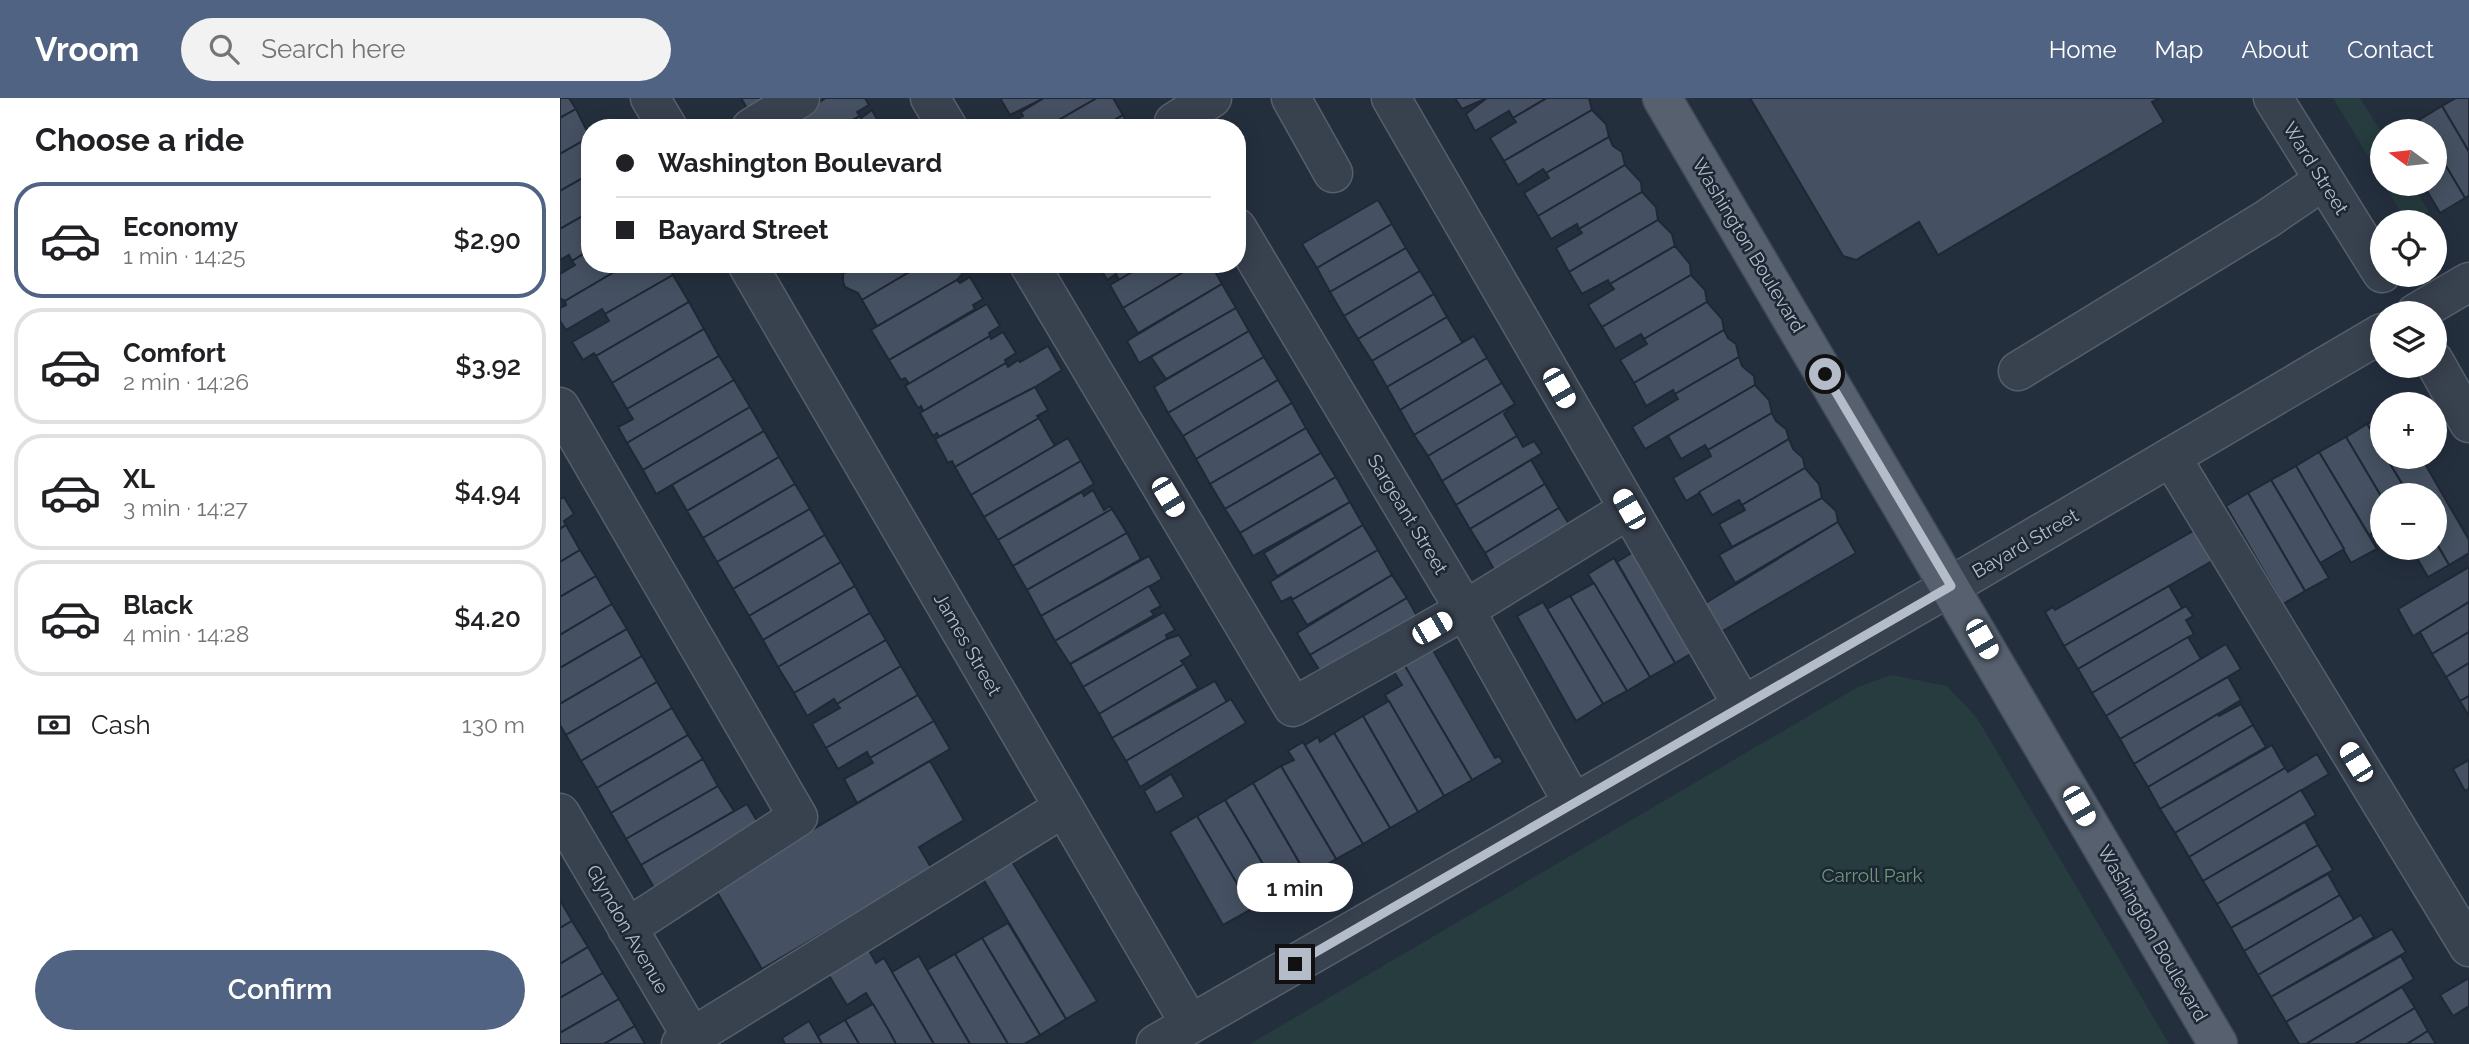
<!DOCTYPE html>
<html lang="en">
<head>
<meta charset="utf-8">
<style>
	:root { --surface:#fff; --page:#f2f2f2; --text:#202124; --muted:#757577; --line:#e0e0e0; --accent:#506383 }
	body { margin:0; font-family:Raleway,sans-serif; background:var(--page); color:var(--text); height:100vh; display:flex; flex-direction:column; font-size:26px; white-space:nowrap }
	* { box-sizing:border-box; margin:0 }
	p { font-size:23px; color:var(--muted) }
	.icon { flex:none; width:38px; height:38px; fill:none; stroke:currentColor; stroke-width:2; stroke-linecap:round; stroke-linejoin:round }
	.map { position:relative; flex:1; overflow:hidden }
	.panel { display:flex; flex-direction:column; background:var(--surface); width:560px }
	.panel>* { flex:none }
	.banner { position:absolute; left:21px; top:21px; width:665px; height:154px; border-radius:28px; box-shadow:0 4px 18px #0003; display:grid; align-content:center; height:154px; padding:0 35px; background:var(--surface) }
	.needle { width:46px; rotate:285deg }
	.tools { position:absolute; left:1810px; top:21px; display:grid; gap:14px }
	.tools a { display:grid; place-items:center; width:77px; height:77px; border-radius:50%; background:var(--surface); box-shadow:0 4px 18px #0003; font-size:35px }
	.end { position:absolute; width:32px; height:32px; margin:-16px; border:9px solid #b4bcc9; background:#111; box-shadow:0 0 0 4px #111 }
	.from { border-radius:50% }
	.bubble { position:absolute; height:49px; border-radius:24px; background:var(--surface); box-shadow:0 4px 18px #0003; font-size:23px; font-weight:600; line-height:49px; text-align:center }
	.car { position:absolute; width:21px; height:42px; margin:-21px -10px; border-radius:9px; box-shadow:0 0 5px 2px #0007; background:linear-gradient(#fff 24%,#345 0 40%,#fff 0 76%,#345 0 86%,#fff 0) }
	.banner b { display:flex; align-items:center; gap:24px; height:66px; font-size:26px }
	.banner b+b { border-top:2px solid var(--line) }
	.banner i { width:18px; height:18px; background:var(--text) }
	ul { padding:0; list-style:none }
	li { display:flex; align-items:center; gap:21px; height:116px; margin:0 14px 10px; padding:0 21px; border:4px solid var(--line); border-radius:28px }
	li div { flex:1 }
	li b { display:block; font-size:26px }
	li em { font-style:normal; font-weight:600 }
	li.active { border-color:var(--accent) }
	li>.icon { width:63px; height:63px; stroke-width:1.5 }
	h2 { padding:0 35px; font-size:32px; line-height:84px }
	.pay { display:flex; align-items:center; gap:18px; height:77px; padding:0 35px; font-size:26px }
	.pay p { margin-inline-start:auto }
	.action { display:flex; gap:14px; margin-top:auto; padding:14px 35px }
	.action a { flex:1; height:80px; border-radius:42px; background:var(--accent); color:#fff; font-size:28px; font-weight:600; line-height:80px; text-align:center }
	header { display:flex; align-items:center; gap:42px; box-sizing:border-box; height:98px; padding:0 35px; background:var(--accent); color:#fff }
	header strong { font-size:33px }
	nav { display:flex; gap:38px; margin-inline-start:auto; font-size:24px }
	.search { width:490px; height:63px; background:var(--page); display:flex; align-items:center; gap:18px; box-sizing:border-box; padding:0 24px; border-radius:38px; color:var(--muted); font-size:26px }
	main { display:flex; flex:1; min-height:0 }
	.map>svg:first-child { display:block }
</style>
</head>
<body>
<header>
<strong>Vroom</strong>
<div class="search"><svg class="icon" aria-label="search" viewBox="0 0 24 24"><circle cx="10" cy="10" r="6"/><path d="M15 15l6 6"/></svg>Search here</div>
<nav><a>Home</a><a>Map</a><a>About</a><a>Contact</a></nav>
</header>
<main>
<section class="panel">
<h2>Choose a ride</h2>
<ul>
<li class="active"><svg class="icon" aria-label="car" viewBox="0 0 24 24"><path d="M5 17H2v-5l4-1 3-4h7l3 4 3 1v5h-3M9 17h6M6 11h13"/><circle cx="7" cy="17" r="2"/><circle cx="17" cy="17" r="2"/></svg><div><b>Economy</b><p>1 min · 14:25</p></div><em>$2.90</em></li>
<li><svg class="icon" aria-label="car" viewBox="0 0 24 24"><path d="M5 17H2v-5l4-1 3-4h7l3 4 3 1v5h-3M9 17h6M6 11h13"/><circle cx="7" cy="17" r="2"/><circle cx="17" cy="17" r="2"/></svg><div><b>Comfort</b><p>2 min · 14:26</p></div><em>$3.92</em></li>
<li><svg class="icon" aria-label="car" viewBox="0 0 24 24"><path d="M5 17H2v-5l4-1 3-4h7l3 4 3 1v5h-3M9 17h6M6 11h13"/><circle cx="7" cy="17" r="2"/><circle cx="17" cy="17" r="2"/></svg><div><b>XL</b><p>3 min · 14:27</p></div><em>$4.94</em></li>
<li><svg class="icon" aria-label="car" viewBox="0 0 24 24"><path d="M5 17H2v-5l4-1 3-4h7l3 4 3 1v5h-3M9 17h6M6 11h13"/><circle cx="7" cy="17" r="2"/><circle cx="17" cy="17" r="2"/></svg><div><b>Black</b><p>4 min · 14:28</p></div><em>$4.20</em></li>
</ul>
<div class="pay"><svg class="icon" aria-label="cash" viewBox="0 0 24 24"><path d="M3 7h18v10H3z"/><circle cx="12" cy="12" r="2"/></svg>Cash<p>130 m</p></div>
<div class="action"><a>Confirm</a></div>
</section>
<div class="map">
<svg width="1909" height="946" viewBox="0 0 1909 946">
	<rect width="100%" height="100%" fill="#242f3e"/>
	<!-- green -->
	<g fill="#263c3f">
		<path d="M1773 0H1800L1822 35V81Z"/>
		<path d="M1824 86H1852L1869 114 1847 124Z"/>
		<path d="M1331 577 1387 588 1417 620 1609 946H690L1298 589Z"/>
	</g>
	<!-- building -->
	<g fill="#455162" stroke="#1f2835" stroke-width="2">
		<path d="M0 0H9L16 11 0 20Z"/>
		<path d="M181 0H215L191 17Z"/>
		<path d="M266 0H305L309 7 297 14 300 18 278 30H215Z"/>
		<path d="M440 0H484L450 17Z"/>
		<path d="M484 0H537L485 30H457L453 23 463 18 461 14Z"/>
		<path d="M537 0H553L563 17 541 30H485Z"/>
		<path d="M895 0H927L902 11Z"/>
		<path d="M927 0H987L953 20 949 13 915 33 906 16Z"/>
		<path d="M987 0H1029L1032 12 944 63 930 40 956 24 953 20Z"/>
		<path d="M1190 0H1600L1592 4 1604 24 1378 157 1359 124 1296 162 1283 158Z"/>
		<path d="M1896 0H1909V54L1882 8Z"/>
		<path d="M1882 8 1909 54V98L1905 100 1874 48V33H1866L1859 22Z"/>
		<path d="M16 11 30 39 0 56V20Z"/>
		<path d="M312 12 322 30H278L300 18 301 20Z"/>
		<path d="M1032 12 1046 26 1049 39 986 75 983 71 958 87 944 63Z"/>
		<path d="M563 17 570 30H541Z"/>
		<path d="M1859 22 1866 33H1840Z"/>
		<path d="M30 39V76L0 93V56Z"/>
		<path d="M1049 39 1053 48 1062 54 1065 67 978 118 964 95 989 80 986 75Z"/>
		<path d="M1874 48 1905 100 1880 115 1863 86H1874Z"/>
		<path d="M1065 67 1081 84 1082 94 1019 131 1017 126 991 141 978 118Z"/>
		<path d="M30 76V114L0 131V93Z"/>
		<path d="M1082 94 1096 109 1098 122 1009 174 996 150 1022 135 1019 131Z"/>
		<path d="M818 102 832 126 757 170 742 146Z"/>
		<path d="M30 114V152L12 163 9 157 0 162V131Z"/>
		<path d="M1098 122 1112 136 1115 148 1050 186 1048 182 1022 196 1009 174Z"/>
		<path d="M832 126 846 150 770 194 757 170Z"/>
		<path d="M1115 148 1130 166 1131 177 1042 229 1028 207 1054 191 1050 186Z"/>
		<path d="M846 150 860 173 784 218 770 194Z"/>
		<path d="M30 152V166H68L5 203 0 200V176L15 167 12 163Z"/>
		<path d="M68 166H107L113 177 45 216 42 211 6 232 0 223V210L6 207 5 203Z"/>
		<path d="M277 166H276H300L283 176 282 168Z"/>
		<path d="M300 166H363L302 202 298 195 285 189 283 183V176Z"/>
		<path d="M363 166H401L405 173 397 182 317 228 302 202Z"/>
		<path d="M538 166H586L559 182 556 176 547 182Z"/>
		<path d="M586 166H637L563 210 550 187Z"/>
		<path d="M637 166H651L662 186 578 235 563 210Z"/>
		<path d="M860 173 874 196 798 241 784 218Z"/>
		<path d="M113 177 129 204 36 258 34 255 23 262 12 244 49 223 45 216Z"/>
		<path d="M1131 177 1145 192 1147 204 1084 241 1081 236 1055 251 1042 229Z"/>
		<path d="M410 179 423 201 413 207 415 211 329 262 311 232 397 182 400 185Z"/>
		<path d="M662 186 676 210 579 265 567 243Z"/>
		<path d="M874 196 887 219 812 263 798 241Z"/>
		<path d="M129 204 144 231 52 285 36 258Z"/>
		<path d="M1147 204 1162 221 1164 232 1074 285 1060 262 1087 246 1084 241Z"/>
		<path d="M427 206 440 228 429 235 430 238 345 288 348 284 345 280 341 282 329 262Z"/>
		<path d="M676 210 689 233 606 281 591 259Z"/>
		<path d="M887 219 902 244 914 238 827 289 812 263Z"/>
		<path d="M144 231 159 258 67 311 52 285Z"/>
		<path d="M1164 232 1168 240 1176 246 1179 259 1115 296 1113 292 1086 308 1074 285Z"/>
		<path d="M689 233 704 259 608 315 594 289Z"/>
		<path d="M443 234 456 255 445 262 446 265 360 315 363 312 361 308 358 310 345 288 430 238 431 241Z"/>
		<path d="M914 238 927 260 840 312 827 289Z"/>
		<path d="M488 248 502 272 475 289 379 339 377 335 373 338 360 315 446 265 448 269 458 262 460 264Z"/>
		<path d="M159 258 174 282 67 345 58 329 73 321 67 311Z"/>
		<path d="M704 259 718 282 623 338 608 315Z"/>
		<path d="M1179 259 1182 268 1194 278 1195 287 1085 351 1072 329 1118 301 1115 296Z"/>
		<path d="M927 260 942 285 854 337 840 312Z"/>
		<path d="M174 282 190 309 83 372 67 345Z"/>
		<path d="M718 282 732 305 636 361 623 338Z"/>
		<path d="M942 285 955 306 868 358 854 337Z"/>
		<path d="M1195 287 1209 302 1212 315 1148 352 1145 347 1121 361 1108 338Z"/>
		<path d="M475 289 488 312 477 318 479 320 395 369 392 363 388 365 375 341Z"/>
		<path d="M732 305 746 330 650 386 636 361Z"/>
		<path d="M955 306 944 316 957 338 882 383 868 358Z"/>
		<path d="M190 309 204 333 96 396 83 372Z"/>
		<path d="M1212 315 1216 323 1226 331 1229 341 1126 403 1113 380 1151 358 1148 352Z"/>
		<path d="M1822 318V351L1807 326Z"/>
		<path d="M479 320 495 348 411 397 395 369Z"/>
		<path d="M1807 326 1822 351V359H1826L1849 397H1822V400L1786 339Z"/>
		<path d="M746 330 761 355 665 411 650 386Z"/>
		<path d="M204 333 219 359 127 413 112 387Z"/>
		<path d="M957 338 963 349 974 343 982 355 896 407 882 383Z"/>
		<path d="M1786 339 1822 400V429L1809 437 1759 354Z"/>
		<path d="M508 340 521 363 424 419 411 397Z"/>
		<path d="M1229 341 1233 351 1243 360 1245 370 1182 407 1179 402 1152 417 1139 394Z"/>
		<path d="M1759 354 1817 451 1791 465 1736 368Z"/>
		<path d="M761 355 776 379 680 435 665 411Z"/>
		<path d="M219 359 235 386 143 440 127 413Z"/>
		<path d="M1826 359H1861L1909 442V455L1889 467 1874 441V397H1849Z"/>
		<path d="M971 362 985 386 910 431 896 407Z"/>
		<path d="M521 363 534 386 438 442 424 419Z"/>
		<path d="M1736 368 1784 451 1760 465 1711 382Z"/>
		<path d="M1245 370 1259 386 1262 400 1172 449 1159 426 1185 412 1182 407Z"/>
		<path d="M776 379 790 404 693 458 680 435Z"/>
		<path d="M1711 382 1769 480 1745 493 1688 395Z"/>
		<path d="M235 386 250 411 157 464 143 440Z"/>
		<path d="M985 386 999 410 925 455 910 431Z"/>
		<path d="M533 392 544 412 550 408 552 411 453 468 438 442 522 394 524 398Z"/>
		<path d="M1688 395 1745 493 1723 506 1666 408Z"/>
		<path d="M4 399 14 416 4 423 6 427 0 431V401Z"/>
		<path d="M1262 400 1276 413 1278 424 1175 485 1159 457Z"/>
		<path d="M790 404 803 427 717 478 704 455Z"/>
		<path d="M999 410 1014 434 938 479 925 455Z"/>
		<path d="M250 411 265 437 173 491 157 464Z"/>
		<path d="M552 411 567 435 467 492 453 468Z"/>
		<path d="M1278 424 1296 455 1156 537 1139 509Z"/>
		<path d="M6 427 20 452 0 464V431Z"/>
		<path d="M803 427 818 452 732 502 731 499 721 504 710 484Z"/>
		<path d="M1635 432 1652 463 1504 548 1485 514 1493 509 1495 512Z"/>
		<path d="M567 435 581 461 481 518 467 492Z"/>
		<path d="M265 437 281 464 189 518 173 491Z"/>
		<path d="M1874 441 1889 467 1868 479 1851 450H1874Z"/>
		<path d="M1078 451 1141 550 1115 565 1057 464Z"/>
		<path d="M20 452 36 478 0 499V464Z"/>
		<path d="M818 452 832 477 747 527 732 502Z"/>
		<path d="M589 458 602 481 495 543 481 518Z"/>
		<path d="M1054 460 1115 565 1090 579 1028 476Z"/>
		<path d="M281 464 295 488 203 542 189 518Z"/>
		<path d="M1909 469V504L1853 538 1838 511Z"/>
		<path d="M832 477 847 500 750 557 737 535Z"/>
		<path d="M36 478 52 506 0 537V499Z"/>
		<path d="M1034 485 1090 579 1067 593 1010 498Z"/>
		<path d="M295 488 310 515 218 569 203 542Z"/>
		<path d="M589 488 601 508 591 513 594 517 510 566 495 543Z"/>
		<path d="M1609 488 1622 510 1518 571 1504 548Z"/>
		<path d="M1010 498 1067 593 1043 606 987 511Z"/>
		<path d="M847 500 862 527 765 581 750 557Z"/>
		<path d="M983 504 1043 606 1016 623 957 518Z"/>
		<path d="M1909 504V534L1872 556 1860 534Z"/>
		<path d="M52 506 67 531 0 570V537Z"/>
		<path d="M1626 508 1633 518 1626 522 1634 536 1532 595 1518 571Z"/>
		<path d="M604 514 615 532 606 537 607 541 523 589 510 566Z"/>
		<path d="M310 515 326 542 234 595 218 569Z"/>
		<path d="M67 531 82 558 0 606V570Z"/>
		<path d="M1909 534V565L1886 579 1872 556Z"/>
		<path d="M619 537 631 557 621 563 624 566 539 616 523 589 607 541Z"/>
		<path d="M1628 539 1641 561 1546 618 1532 595Z"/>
		<path d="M326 542 341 568 277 606 274 601 247 618 234 595Z"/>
		<path d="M1666 546 1681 571 1560 641 1546 618Z"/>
		<path d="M870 547 935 660 939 658 943 664 912 682 842 563Z"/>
		<path d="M82 558 97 584 6 637 0 627V606Z"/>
		<path d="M842 563 912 682 884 698 825 597 842 587 831 569Z"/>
		<path d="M1909 565V598L1900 603 1886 579Z"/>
		<path d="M624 566 638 590 552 640 539 616Z"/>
		<path d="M341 568 358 597 266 650 252 626 280 610 277 606Z"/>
		<path d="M1668 579 1681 602 1574 666 1560 641Z"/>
		<path d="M655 583 667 604 566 663 552 640Z"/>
		<path d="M97 584 112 610 21 663 6 637Z"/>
		<path d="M358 597 374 623 310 660 307 654 278 671 266 650Z"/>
		<path d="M1909 598V618L1900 603Z"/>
		<path d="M671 601 686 625 580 689 566 663Z"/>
		<path d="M829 603 884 698 858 714 803 618Z"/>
		<path d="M1681 606 1693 627 1588 689 1574 666 1658 616 1659 618Z"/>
		<path d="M112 610 128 637 37 690 21 663Z"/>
		<path d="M803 618 858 714 830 730 774 635Z"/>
		<path d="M374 623 390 651 297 705 284 681 313 665 310 660Z"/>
		<path d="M1693 627 1706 649 1600 711 1588 689Z"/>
		<path d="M774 635 830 730 803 746 745 647 758 639 760 644Z"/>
		<path d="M128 637 143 661 51 715 37 690Z"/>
		<path d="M743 644 803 746 776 761 721 668 734 662 728 653Z"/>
		<path d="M1712 647 1725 670 1615 735 1600 711Z"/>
		<path d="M1757 656 1769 676 1629 759 1615 735 1725 670 1728 674Z"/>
		<path d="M143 661 158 688 66 741 51 715Z"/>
		<path d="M1909 662V691L1905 693 1893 671Z"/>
		<path d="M370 663 404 722 359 749 372 771 202 871 154 789Z"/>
		<path d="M721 668 776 761 747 778 693 685Z"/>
		<path d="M611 676 624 699 596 715 584 693Z"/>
		<path d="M693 685 747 778 720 795 665 702Z"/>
		<path d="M158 688 174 713 81 767 66 741Z"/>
		<path d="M1741 692 1756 717 1643 783 1629 759Z"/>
		<path d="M665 702 720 795 692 811 637 718Z"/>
		<path d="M187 706 203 733 97 795 81 767Z"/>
		<path d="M637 718 692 811 663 827 610 734Z"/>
		<path d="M1745 724 1758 747 1657 806 1643 783Z"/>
		<path d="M1758 747 1773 772 1671 830 1657 806Z"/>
		<path d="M448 757 537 903 506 921 419 774Z"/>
		<path d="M1768 776 1780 797 1684 853 1671 830Z"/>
		<path d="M1780 797 1794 821 1698 877 1684 853Z"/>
		<path d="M0 802 12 823 0 830Z"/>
		<path d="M1801 817 1814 839 1711 899 1698 877Z"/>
		<path d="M12 823 28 849 0 866V830Z"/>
		<path d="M448 825 506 921 480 937 422 840Z"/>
		<path d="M1832 831 1846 854 1726 924 1711 899Z"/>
		<path d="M422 840 480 937 464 946H448L395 856Z"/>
		<path d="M306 847 316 865 324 860 374 946H336L306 895 287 907 265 871Z"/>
		<path d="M28 849 43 875 0 900V866Z"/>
		<path d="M395 856 448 946H410L367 872Z"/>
		<path d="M359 858 367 872 410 946H374L332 874Z"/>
		<path d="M1841 858 1854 881 1746 946H1739L1726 924Z"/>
		<path d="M43 875 59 901 0 935V900Z"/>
		<path d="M1909 880V908L1893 918 1880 897Z"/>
		<path d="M1842 889 1855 910 1795 946H1746Z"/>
		<path d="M59 901 75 928 44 946H0V935Z"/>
		<path d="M313 906 328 931 336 946H299L285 922Z"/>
		<path d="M1855 910 1868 933 1847 946H1795Z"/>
		<path d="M285 922 299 946H262L258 938Z"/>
		<path d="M249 923 262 946H225L222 940Z"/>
		<path d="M75 928 85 946H44Z"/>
		<path d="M1868 933 1876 946H1847Z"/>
	</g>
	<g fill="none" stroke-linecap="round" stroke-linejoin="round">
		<!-- minor casing -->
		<g stroke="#565f6c" stroke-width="41">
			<g id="minor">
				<path d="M90 0 108 30"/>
				<path d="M370 0 388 30"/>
				<path d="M731 0 773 75"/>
				<path d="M831 0 1183 608"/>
				<path d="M1713 0 1822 175"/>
				<path d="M614 24 652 0"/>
				<path d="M191 30 240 0"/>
				<path d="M677 130 905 512 1013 705"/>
				<path d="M187 166 630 926"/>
				<path d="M469 166 733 609 905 512 1069 411"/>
				<path d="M1856 215 1909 184"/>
				<path d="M1874 263 1909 325"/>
				<path d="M1458 273 1707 121 1764 82"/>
				<path d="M0 309 238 719 67 830"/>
				<path d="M1611 359 1909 849"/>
				<path d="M0 715 136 946"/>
				<path d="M121 946 503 710"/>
				<path d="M596 946 1391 488 1822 235"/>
			</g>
		</g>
		<!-- major casing -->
		<g stroke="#414a57" stroke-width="41">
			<path id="major" d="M1102 0 1658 946"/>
		</g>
		<!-- minor -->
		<use href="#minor" stroke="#38414e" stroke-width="38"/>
		<!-- major -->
		<use href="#major" stroke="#56606e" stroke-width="38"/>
	</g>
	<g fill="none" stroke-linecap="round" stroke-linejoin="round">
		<!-- route -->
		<path stroke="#b4bcc9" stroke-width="9" d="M735 866 1391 488 1265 276"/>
	</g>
	<g text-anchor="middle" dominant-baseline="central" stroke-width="5" stroke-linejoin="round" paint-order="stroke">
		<!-- street labels -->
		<g font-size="19" fill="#b4bcc9" stroke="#1d2633">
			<text transform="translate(1756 70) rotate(58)">Ward Street</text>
			<text transform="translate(1189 147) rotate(59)">Washington Boulevard</text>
			<text transform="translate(848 416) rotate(59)">Sargeant Street</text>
			<text transform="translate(1465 445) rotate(-30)">Bayard Street</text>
			<text transform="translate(408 546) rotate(60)">James Street</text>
			<text transform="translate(68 831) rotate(60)">Glyndon Avenue</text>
			<text transform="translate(1593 835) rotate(60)">Washington Boulevard</text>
		</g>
		<!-- park labels -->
		<g font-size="19" fill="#6b9a76" stroke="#1d2633">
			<text x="1312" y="777">Carroll Park</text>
		</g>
	</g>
</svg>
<div class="tools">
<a><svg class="needle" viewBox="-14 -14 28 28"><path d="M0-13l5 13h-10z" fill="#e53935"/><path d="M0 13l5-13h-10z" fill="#757577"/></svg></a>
<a><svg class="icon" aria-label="locate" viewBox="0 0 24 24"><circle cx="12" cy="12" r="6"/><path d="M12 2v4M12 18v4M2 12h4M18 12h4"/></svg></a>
<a><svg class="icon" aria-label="layers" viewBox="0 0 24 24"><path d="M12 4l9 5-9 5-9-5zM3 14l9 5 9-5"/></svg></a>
<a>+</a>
<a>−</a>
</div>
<i class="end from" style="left:1265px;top:276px"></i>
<i class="end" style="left:735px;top:866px"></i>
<div class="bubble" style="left:677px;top:765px;width:116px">1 min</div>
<i class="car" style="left:999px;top:290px;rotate:150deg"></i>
<i class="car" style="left:608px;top:399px;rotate:149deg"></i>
<i class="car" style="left:1069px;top:411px;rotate:330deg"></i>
<i class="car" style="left:872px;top:530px;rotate:60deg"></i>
<i class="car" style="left:1422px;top:541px;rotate:150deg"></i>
<i class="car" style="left:1796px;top:664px;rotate:328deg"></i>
<i class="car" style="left:1519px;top:708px;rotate:150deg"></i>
<div class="banner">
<b><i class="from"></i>Washington Boulevard</b>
<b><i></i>Bayard Street</b>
</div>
</div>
</main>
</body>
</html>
